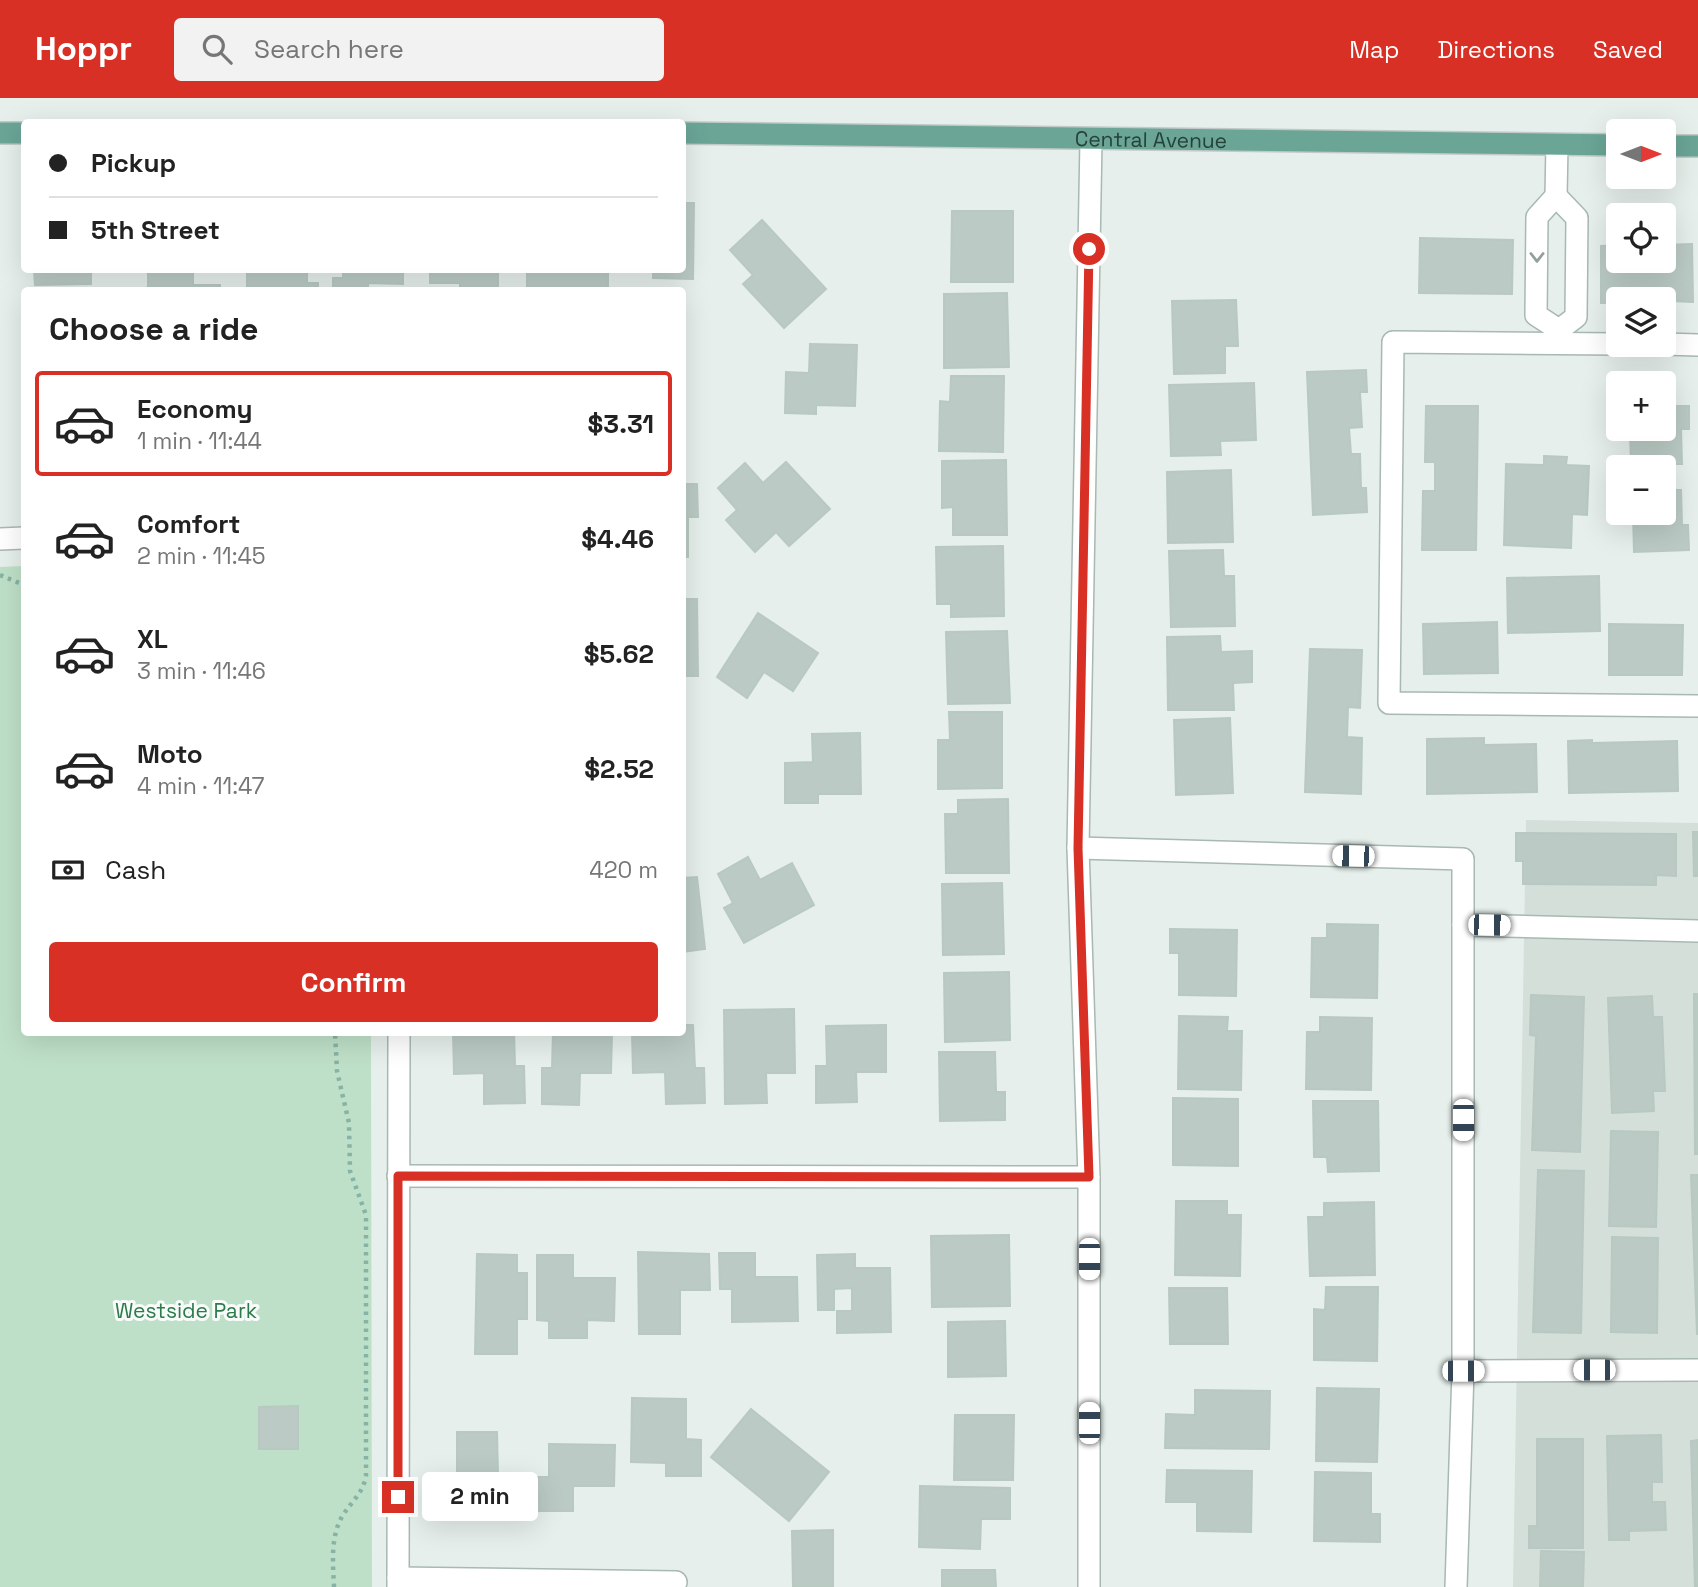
<!DOCTYPE html>
<html lang="en">
<head>
<meta charset="utf-8">
<style>
	:root { --surface:#fff; --page:#f2f2f2; --text:#222; --muted:#767676; --line:#e0e0e0; --accent:#d93025 }
	body { margin:0; font-family:"Space Grotesk",sans-serif; background:var(--page); color:var(--text); height:100vh; display:flex; flex-direction:column; font-size:26px; white-space:nowrap }
	* { box-sizing:border-box; margin:0 }
	p { font-size:23px; color:var(--muted) }
	.icon { flex:none; width:38px; height:38px; fill:none; stroke:currentColor; stroke-width:2; stroke-linecap:round; stroke-linejoin:round }
	.map { position:relative; flex:1; overflow:hidden }
	.side { position:absolute; left:21px; top:189px; width:665px; height:749px; display:flex; flex-direction:column; background:var(--surface); border-radius:7px; box-shadow:0 7px 28px #0002 }
	.side>* { flex:none }
	.hud { position:absolute; left:21px; top:21px; width:665px; height:154px; border-radius:7px; box-shadow:0 7px 28px #0002; display:grid; align-content:center; height:154px; padding:0 28px; background:var(--surface) }
	.needle { width:46px; rotate:90deg }
	.buttons { position:absolute; left:1606px; top:21px; display:grid; gap:14px }
	.buttons a { display:grid; place-items:center; width:70px; height:70px; border-radius:7px; background:var(--surface); box-shadow:0 7px 28px #0002; font-size:35px }
	.end { position:absolute; width:32px; height:32px; margin:-16px; border:9px solid #d93025; background:#fff; box-shadow:0 0 0 4px #fff }
	.from { border-radius:50% }
	.bubble { position:absolute; height:49px; border-radius:7px; background:var(--surface); box-shadow:0 7px 28px #0002; font-size:23px; font-weight:800; line-height:49px; text-align:center }
	.car { position:absolute; width:21px; height:42px; margin:-21px -10px; border-radius:9px; box-shadow:0 0 5px 2px #0007; background:linear-gradient(#fff 24%,#345 0 40%,#fff 0 76%,#345 0 86%,#fff 0) }
	.hud b { display:flex; align-items:center; gap:24px; height:66px; font-size:26px }
	.hud b+b { border-top:2px solid var(--line) }
	.hud i { width:18px; height:18px; background:var(--text) }
	ul { padding:0; list-style:none }
	li { display:flex; align-items:center; gap:21px; height:105px; margin:0 14px 10px; padding:0 14px; border:4px solid transparent; border-radius:7px }
	li div { flex:1 }
	li b { display:block; font-size:26px }
	li em { font-style:normal; font-weight:800 }
	li.active { border-color:var(--accent) }
	li>.icon { width:63px; height:63px; stroke-width:1.5 }
	h2 { padding:0 28px; font-size:32px; line-height:84px }
	.pay { display:flex; align-items:center; gap:18px; height:77px; padding:0 28px; font-size:26px }
	.pay p { margin-inline-start:auto }
	.cta { display:flex; gap:14px; margin-top:auto; padding:14px 28px }
	.cta a { flex:1; height:80px; border-radius:7px; background:var(--accent); color:#fff; font-size:28px; font-weight:800; line-height:80px; text-align:center }
	header { display:flex; align-items:center; gap:42px; box-sizing:border-box; height:98px; padding:0 35px; background:var(--accent); color:#fff }
	header strong { font-size:33px }
	nav { display:flex; gap:38px; margin-inline-start:auto; font-size:24px }
	.search { width:490px; height:63px; background:var(--page); display:flex; align-items:center; gap:18px; box-sizing:border-box; padding:0 24px; border-radius:7px; color:var(--muted); font-size:26px }
	.map>svg:first-child { display:block }
</style>
</head>
<body>
<header>
<strong>Hoppr</strong>
<div class="search"><svg class="icon" aria-label="search" viewBox="0 0 24 24"><circle cx="10" cy="10" r="6"/><path d="M15 15l6 6"/></svg>Search here</div>
<nav><a>Map</a><a>Directions</a><a>Saved</a></nav>
</header>
<div class="map">
<svg width="1698" height="1489" viewBox="0 0 1698 1489">
	<rect width="100%" height="100%" fill="#e6efeb"/>
	<!-- built -->
	<path fill="#d4dfda" d="M1526 722 1698 725V1489H1513Z"/>
	<!-- green -->
	<path fill="#bfe0c8" d="M24 468V934L371 935 372 1489H0V469Z"/>
	<!-- building -->
	<g fill="#bbcac4" stroke="#b8c9c2" stroke-width="2">
		<path d="M682 105H694L693 181 653 180V172H682Z"/>
		<path d="M952 113H1013V184H951Z"/>
		<path d="M762 122 826 191 784 230 743 186 753 177 730 152Z"/>
		<path d="M1420 140 1513 142 1512 196 1419 195Z"/>
		<path d="M1692 146 1693 204 1619 201V205H1601V148L1619 147V163H1664V147Z"/>
		<path d="M34 172H91V186L35 187Z"/>
		<path d="M247 172H307V185H318V192L247 190Z"/>
		<path d="M343 172H403V186L368 185V192H333V180H343Z"/>
		<path d="M430 172H498V192H460V185H430Z"/>
		<rect x="527" y="172" width="81" height="20"/>
		<path d="M148 173H193V187H220V192H148Z"/>
		<path d="M1007 195 1009 269 944 270V196Z"/>
		<path d="M1236 202 1238 248H1225V275L1174 276 1172 203Z"/>
		<path d="M810 246 857 247 855 308 816 307V316L785 315 786 274 809 275Z"/>
		<path d="M1366 272 1367 294H1360L1362 329 1349 330 1351 356H1360L1361 390H1366L1367 414 1313 417 1307 274Z"/>
		<path d="M951 278H1004L1003 354 939 353 940 303 950 304Z"/>
		<path d="M1254 285 1256 342 1220 343 1221 357 1171 358 1169 287Z"/>
		<path d="M1426 308H1478L1476 452H1422L1423 393H1435V364H1425Z"/>
		<path d="M1664 308H1689V331H1681L1682 366H1671L1672 392H1681L1682 427H1688L1689 452 1634 454 1633 415H1664V369H1631L1630 331H1664Z"/>
		<path d="M1544 358 1567 359 1566 367 1589 368 1587 417 1572 416 1571 450 1504 447 1506 366 1544 367Z"/>
		<path d="M1006 362 1007 437H953V409L942 410V363Z"/>
		<path d="M786 364 830 411 789 448 776 434 755 454 726 422 737 412 718 390 745 365 763 385Z"/>
		<path d="M1231 372 1233 444 1168 445 1167 374Z"/>
		<path d="M682 386H697L698 419H688V459H682Z"/>
		<path d="M1003 448 1004 518 951 519V506H937L936 449Z"/>
		<path d="M1223 452 1224 478H1234L1235 528 1171 529 1169 453Z"/>
		<path d="M1599 478 1600 533 1508 535 1507 480Z"/>
		<path d="M682 501H697L698 578H682Z"/>
		<path d="M758 515 818 555 793 593 764 574 747 600 717 579Z"/>
		<path d="M1497 524 1498 575 1424 576 1423 526Z"/>
		<path d="M1609 526 1683 527 1682 577H1609Z"/>
		<path d="M1007 533 1010 605 948 606 946 534Z"/>
		<path d="M1220 538 1221 554 1252 553V584L1233 585 1234 612H1168L1167 539Z"/>
		<path d="M1310 551 1362 552 1360 610 1348 609 1347 639 1362 640 1361 696 1305 694Z"/>
		<path d="M949 614H1002V690L938 691V642H950Z"/>
		<path d="M1230 620 1233 695 1176 697 1174 622Z"/>
		<path d="M860 635 861 696H818V705H785V665L813 664 812 636Z"/>
		<path d="M1484 640V647L1536 646 1537 694 1427 696V641Z"/>
		<path d="M1592 642V645L1677 643 1678 693 1569 695 1568 643Z"/>
		<path d="M1008 701 1009 775H946L945 716H958V702Z"/>
		<path d="M1693 734H1698V778H1694Z"/>
		<path d="M1516 735 1676 736V778L1656 777V787L1523 786V763H1516Z"/>
		<path d="M748 759 760 782 792 765 814 807 744 845 724 810 733 805 718 776Z"/>
		<path d="M697 779 705 851 682 854V780Z"/>
		<path d="M1002 785 1004 856 943 857 942 786Z"/>
		<path d="M1327 826 1378 827 1377 900 1311 899 1312 840H1327Z"/>
		<path d="M1170 831 1237 832 1236 898 1179 897V855H1170Z"/>
		<path d="M1009 874 1010 942 945 944 944 875Z"/>
		<path d="M1694 896H1698V1056H1695Z"/>
		<path d="M1531 897 1584 899 1580 1054 1532 1052 1536 938 1530 937Z"/>
		<path d="M1652 898 1653 919H1662L1665 993H1653L1654 1013 1612 1015 1608 900Z"/>
		<path d="M794 911 795 975H766L767 1005 725 1006 724 912Z"/>
		<path d="M1179 918 1228 919 1227 933H1242L1241 992 1178 991Z"/>
		<path d="M1320 919 1372 920 1371 992 1306 991 1307 934H1320Z"/>
		<path d="M682 927H693L695 970H704L705 1005 666 1006 665 974 633 975 632 934H682Z"/>
		<path d="M886 927V974H856L857 1004 816 1005V968H827L826 928Z"/>
		<path d="M453 934H514L515 968H524L525 1005 484 1006V975L454 976Z"/>
		<path d="M553 934H612L611 975H580L579 1007 542 1006V970H552Z"/>
		<path d="M939 954H995L996 994H1005V1022L940 1023Z"/>
		<path d="M1173 1000 1238 1001V1068L1173 1067Z"/>
		<path d="M1313 1003H1378L1379 1073 1328 1074 1327 1059H1314Z"/>
		<path d="M1611 1033 1658 1034 1656 1129 1609 1128Z"/>
		<path d="M1538 1072 1584 1073 1581 1235 1533 1234Z"/>
		<path d="M1691 1077H1698V1236H1697Z"/>
		<path d="M1176 1103H1227V1117H1241L1240 1178 1175 1177Z"/>
		<path d="M1374 1104 1375 1177 1310 1178 1308 1119H1324V1105Z"/>
		<path d="M1009 1137 1010 1208 932 1209 931 1138Z"/>
		<path d="M1612 1139 1658 1140 1657 1235 1611 1234Z"/>
		<path d="M638 1154 709 1156 710 1192H680V1236H639Z"/>
		<path d="M719 1155H755V1179H797L798 1223 732 1224V1191H720Z"/>
		<path d="M477 1156 517 1157V1175H527V1221H517V1256H475Z"/>
		<path d="M855 1156V1170H890L891 1234 837 1235V1213H852V1190L834 1191V1212H818L817 1157Z"/>
		<path d="M537 1157H573V1180H615L614 1223 587 1222V1240H549V1223L537 1222Z"/>
		<path d="M1326 1189H1378L1377 1263 1314 1262V1211L1325 1212Z"/>
		<path d="M1169 1190H1227L1228 1246H1170Z"/>
		<path d="M1005 1223 1006 1278 948 1279V1224Z"/>
		<path d="M1317 1290 1379 1291 1377 1364 1316 1363Z"/>
		<path d="M1195 1292 1270 1293 1269 1351 1165 1350 1166 1316 1195 1317Z"/>
		<path d="M632 1300 686 1301V1341L701 1342V1378H666V1365L631 1364Z"/>
		<path d="M298 1308V1351H259V1309Z"/>
		<path d="M751 1311 829 1374 789 1423 711 1359Z"/>
		<path d="M955 1317H1014L1013 1382H954Z"/>
		<path d="M457 1334H497L498 1378 527 1377 528 1413 492 1414V1401H457Z"/>
		<path d="M1661 1337 1662 1384H1652V1404H1665L1666 1432 1629 1433V1442H1609L1607 1338Z"/>
		<path d="M1537 1341H1583V1450H1529V1428H1537Z"/>
		<path d="M1698 1342V1489H1695L1691 1343Z"/>
		<path d="M549 1346 615 1347 614 1388H573V1413H537L538 1379H549Z"/>
		<path d="M1167 1372 1252 1373 1251 1434 1197 1433V1404H1166Z"/>
		<path d="M1315 1374 1371 1375V1416H1380V1444L1314 1443Z"/>
		<path d="M920 1388 1010 1390V1421H981L980 1451 919 1449Z"/>
		<path d="M833 1432V1489H793L792 1433Z"/>
		<path d="M1541 1453 1584 1454 1583 1489H1540Z"/>
		<path d="M942 1472H995L996 1489H942Z"/>
	</g>
	<g fill="none" stroke-linecap="round" stroke-linejoin="round">
		<!-- minor casing -->
		<g stroke="#a8b8b2" stroke-width="24">
			<g id="minor">
				<path d="M1557 47 1556 98 1537 119 1536 217 1559 232"/>
				<path d="M1556 98 1577 120 1576 219 1559 232 1557 244"/>
				<path d="M1619 246 1393 244 1389 605 1698 608"/>
				<path d="M1664 246 1698 247"/>
				<path d="M0 441 24 440"/>
				<path d="M1078 750 1463 761V1273L1456 1489"/>
				<path d="M1463 827 1698 833"/>
				<path d="M398 1078 1089 1079"/>
				<path d="M1463 1273 1698 1272"/>
				<path d="M398 1480 676 1484"/>
				<path d="M398 1489 399 934"/>
				<path d="M1089 1489V1079L1078 750 1091 42"/>
			</g>
		</g>
		<!-- major casing -->
		<g stroke="#c2cac8" stroke-width="24">
			<g id="major">
				<path d="M0 35H24"/>
				<path id="s1" d="M682 35 1619 47"/>
				<path d="M1664 48H1698"/>
			</g>
		</g>
		<!-- path -->
		<g stroke="#86b3a5" stroke-width="4.5" stroke-dasharray="3.5 5" stroke-linecap="butt">
			<path d="M0 477 24 487"/>
			<path d="M334 1489C333 1465 330 1438 343 1417 352 1403 363 1395 366 1378V1117L350 1073 349 1025 337 973 335 934"/>
		</g>
		<!-- minor -->
		<use href="#minor" stroke="#fff" stroke-width="21"/>
		<!-- major -->
		<use href="#major" stroke="#6aa596" stroke-width="21"/>
	</g>
	<!-- one-way arrows -->
	<defs><path id="oneway-chevron" d="M-2-3.5L2.5 0L-2 3.5" fill="none" stroke-width="1.6" stroke-linecap="round" stroke-linejoin="round" transform="scale(1.75)"/></defs>
	<use stroke="#92a09c" href="#oneway-chevron" transform="translate(1537 159) rotate(90)"/>
	<g fill="none" stroke-linecap="round" stroke-linejoin="round">
		<!-- route -->
		<path stroke="#d93025" stroke-width="9" d="M398 1399V1078L1089 1079 1078 750 1089 151"/>
	</g>
	<g text-anchor="middle" dominant-baseline="central" stroke-width="6" stroke-linejoin="round" paint-order="stroke">
		<!-- street labels -->
		<g font-size="21" fill="#24423a" stroke="#f7fbf9">
			<text stroke="none"><textPath href="#s1" startOffset="469">Central Avenue</textPath></text>
		</g>
		<!-- park labels -->
		<g font-size="21" fill="#2d7a4b" stroke="#f7fbf9">
			<text x="186" y="1212">Westside Park</text>
		</g>
	</g>
</svg>
<div class="buttons">
<a><svg class="needle" viewBox="-14 -14 28 28"><path d="M0-13l5 13h-10z" fill="#e53935"/><path d="M0 13l5-13h-10z" fill="#767676"/></svg></a>
<a><svg class="icon" aria-label="locate" viewBox="0 0 24 24"><circle cx="12" cy="12" r="6"/><path d="M12 2v4M12 18v4M2 12h4M18 12h4"/></svg></a>
<a><svg class="icon" aria-label="layers" viewBox="0 0 24 24"><path d="M12 4l9 5-9 5-9-5zM3 14l9 5 9-5"/></svg></a>
<a>+</a>
<a>−</a>
</div>
<i class="end from" style="left:1089px;top:151px"></i>
<i class="end" style="left:398px;top:1399px"></i>
<div class="bubble" style="left:422px;top:1374px;width:116px">2 min</div>
<i class="car" style="left:1353px;top:758px;rotate:271deg"></i>
<i class="car" style="left:1489px;top:827px;rotate:91deg"></i>
<i class="car" style="left:1463px;top:1022px;rotate:180deg"></i>
<i class="car" style="left:1089px;top:1161px;rotate:180deg"></i>
<i class="car" style="left:1594px;top:1272px;rotate:270deg"></i>
<i class="car" style="left:1463px;top:1273px;rotate:90deg"></i>
<i class="car" style="left:1089px;top:1325px;rotate:0deg"></i>
<div class="hud">
<b><i class="from"></i>Pickup</b>
<b><i></i>5th Street</b>
</div>
<section class="side">
<h2>Choose a ride</h2>
<ul>
<li class="active"><svg class="icon" aria-label="car" viewBox="0 0 24 24"><path d="M5 17H2v-5l4-1 3-4h7l3 4 3 1v5h-3M9 17h6M6 11h13"/><circle cx="7" cy="17" r="2"/><circle cx="17" cy="17" r="2"/></svg><div><b>Economy</b><p>1 min · 11:44</p></div><em>$3.31</em></li>
<li><svg class="icon" aria-label="car" viewBox="0 0 24 24"><path d="M5 17H2v-5l4-1 3-4h7l3 4 3 1v5h-3M9 17h6M6 11h13"/><circle cx="7" cy="17" r="2"/><circle cx="17" cy="17" r="2"/></svg><div><b>Comfort</b><p>2 min · 11:45</p></div><em>$4.46</em></li>
<li><svg class="icon" aria-label="car" viewBox="0 0 24 24"><path d="M5 17H2v-5l4-1 3-4h7l3 4 3 1v5h-3M9 17h6M6 11h13"/><circle cx="7" cy="17" r="2"/><circle cx="17" cy="17" r="2"/></svg><div><b>XL</b><p>3 min · 11:46</p></div><em>$5.62</em></li>
<li><svg class="icon" aria-label="car" viewBox="0 0 24 24"><path d="M5 17H2v-5l4-1 3-4h7l3 4 3 1v5h-3M9 17h6M6 11h13"/><circle cx="7" cy="17" r="2"/><circle cx="17" cy="17" r="2"/></svg><div><b>Moto</b><p>4 min · 11:47</p></div><em>$2.52</em></li>
</ul>
<div class="pay"><svg class="icon" aria-label="cash" viewBox="0 0 24 24"><path d="M3 7h18v10H3z"/><circle cx="12" cy="12" r="2"/></svg>Cash<p>420 m</p></div>
<div class="cta"><a>Confirm</a></div>
</section>
</div>
</body>
</html>
